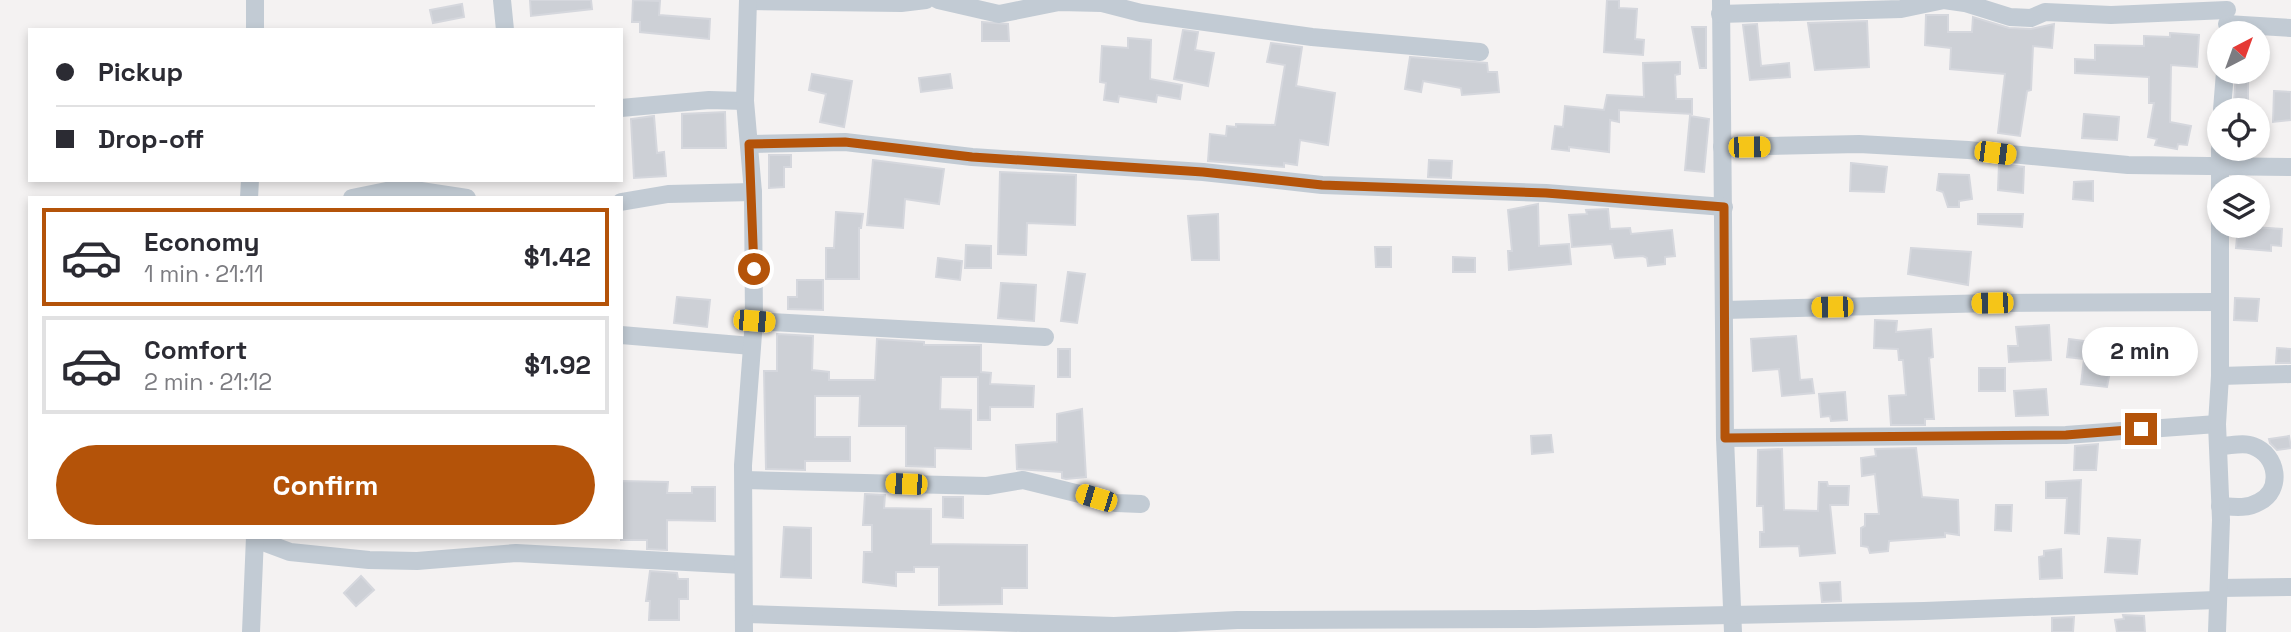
<!DOCTYPE html>
<html lang="en">
<head>
<meta charset="utf-8">
<style>
	:root { --surface:#fff; --page:#f7f7f7; --text:#2b2b33; --muted:#7c7c81; --line:#e1e1e2; --accent:#b45309 }
	body { margin:0; font-family:"Space Grotesk",sans-serif; background:var(--page); color:var(--text); height:100vh; display:flex; flex-direction:column; font-size:26px; white-space:nowrap }
	* { box-sizing:border-box; margin:0 }
	p { font-size:23px; color:var(--muted) }
	.icon { flex:none; width:38px; height:38px; fill:none; stroke:currentColor; stroke-width:2; stroke-linecap:round; stroke-linejoin:round }
	.map { position:relative; flex:1; overflow:hidden }
	.side { position:absolute; left:28px; top:196px; width:595px; height:343px; display:flex; flex-direction:column; background:var(--surface); border-radius:0px; box-shadow:0 4px 10px #0003 }
	.side>* { flex:none }
	.guide { position:absolute; left:28px; top:28px; width:595px; height:154px; border-radius:0px; box-shadow:0 4px 10px #0003; display:grid; align-content:center; height:154px; padding:0 28px; background:var(--surface) }
	.needle { width:46px; rotate:41deg }
	.tools { position:absolute; left:2207px; top:21px; display:grid; gap:14px }
	.tools a { display:grid; place-items:center; width:63px; height:63px; border-radius:50%; background:var(--surface); box-shadow:0 4px 10px #0003; font-size:35px }
	.end { position:absolute; width:32px; height:32px; margin:-16px; border:9px solid #b45309; background:#fff; box-shadow:0 0 0 4px #fff }
	.from { border-radius:50% }
	.bubble { position:absolute; height:49px; border-radius:24px; background:var(--surface); box-shadow:0 4px 10px #0003; font-size:23px; font-weight:800; line-height:49px; text-align:center }
	.car { position:absolute; width:21px; height:42px; margin:-21px -10px; border-radius:9px; box-shadow:0 0 5px 2px #0007; background:linear-gradient(#f5c518 24%,#345 0 40%,#f5c518 0 76%,#345 0 86%,#f5c518 0) }
	.guide b { display:flex; align-items:center; gap:24px; height:66px; font-size:26px }
	.guide b+b { border-top:2px solid var(--line) }
	.guide i { width:18px; height:18px; background:var(--text) }
	ul { padding:12px 0 0; list-style:none }
	li { display:flex; align-items:center; gap:21px; height:98px; margin:0 14px 10px; padding:0 14px; border:4px solid var(--line); border-radius:0px }
	li div { flex:1 }
	li b { display:block; font-size:26px }
	li em { font-style:normal; font-weight:800 }
	li.active { border-color:var(--accent) }
	li>.icon { width:63px; height:63px; stroke-width:1.5 }
	.action { display:flex; gap:14px; margin-top:auto; padding:14px 28px }
	.action a { flex:1; height:80px; border-radius:42px; background:var(--accent); color:#fff; font-size:28px; font-weight:800; line-height:80px; text-align:center }
	.map>svg:first-child { display:block }
</style>
</head>
<body>
<div class="map">
<svg width="2291" height="632" viewBox="0 0 2291 632">
	<rect width="100%" height="100%" fill="#f4f2f2"/>
	<!-- building -->
	<g fill="#cdd0d6" stroke="#d5d7dd" stroke-width="2">
		<path d="M530 0H591L592 9 531 16Z"/>
		<path d="M633 0 660 1 659 15 710 19 709 39 640 32V22H632Z"/>
		<path d="M1607 0H1619V8L1637 9 1635 39 1644 40 1643 55 1604 52Z"/>
		<path d="M462 4 464 17 433 23 430 10Z"/>
		<path d="M1926 15H1948V32H1972L1973 17 2009 28 2031 29 2054 24 2052 48 2033 46 2031 90 2027 91 2020 136 1998 133 2005 74 1950 69 1951 48 1925 45Z"/>
		<path d="M1867 21 1869 67 1815 70 1808 23Z"/>
		<path d="M982 22 1008 24 1009 41H982Z"/>
		<path d="M1757 24 1761 66 1789 63 1790 77 1750 80 1743 25Z"/>
		<path d="M1692 27H1706V68H1700Z"/>
		<path d="M1183 30 1198 32 1195 50 1214 53 1208 86 1174 79Z"/>
		<path d="M2170 33 2199 35 2197 67 2171 65 2170 122 2191 126 2187 145 2178 144 2177 149 2155 145 2157 139 2148 137 2154 103H2149V77L2075 73V59L2095 60V45L2144 46V36L2170 37Z"/>
		<path d="M1128 38 1151 40 1150 79 1182 85 1180 99 1157 95 1156 102 1119 96 1118 102 1104 100 1106 83 1100 82 1102 46 1128 48Z"/>
		<path d="M1271 43 1302 47 1296 86 1335 93 1328 145 1300 140 1297 165 1284 163V167L1208 161 1210 134 1226 136 1227 126 1236 127V124L1275 125 1285 65 1267 62Z"/>
		<path d="M1410 57 1487 63 1488 72H1497L1499 92 1462 95 1461 88 1423 81 1421 92 1405 89Z"/>
		<path d="M1680 62V74L1675 75 1676 99H1692V114L1619 110V122L1610 120 1609 152 1569 147V151L1552 149 1555 126 1563 127 1565 106 1604 110 1607 95 1644 97 1643 63Z"/>
		<path d="M2236 72H2248V102H2234Z"/>
		<path d="M812 74 852 81 844 127 820 122 826 94 809 90Z"/>
		<path d="M950 74 952 88 921 92 919 78Z"/>
		<path d="M2274 91 2291 92V120L2273 122Z"/>
		<path d="M725 112 726 148H682V114Z"/>
		<path d="M2084 114 2119 117 2117 140 2082 138Z"/>
		<path d="M654 116 657 153 664 152 666 176 634 178 631 119Z"/>
		<path d="M1690 116 1709 119 1704 172 1685 170Z"/>
		<path d="M769 155H791V167H784V187L769 188Z"/>
		<path d="M873 160 944 169 939 204 905 199 903 228 867 225Z"/>
		<path d="M1429 160 1452 161 1451 178 1428 177Z"/>
		<path d="M1851 163 1887 167 1884 192 1850 191Z"/>
		<path d="M1999 164 2024 167 2023 193 1998 190Z"/>
		<path d="M1000 172 1076 175 1075 225 1027 223 1026 255 998 254Z"/>
		<path d="M1939 174 1969 175 1972 199 1959 201V207H1948L1943 192 1937 190Z"/>
		<path d="M2093 181V201L2073 199 2074 182Z"/>
		<path d="M1538 204 1539 246 1569 244 1571 264 1509 270 1508 251H1512L1508 210Z"/>
		<path d="M1608 209 1610 229 1630 228 1631 234 1672 230 1675 256 1665 257V264L1648 266 1647 258 1643 256 1615 258 1612 244 1572 247 1569 215 1587 214 1586 210Z"/>
		<path d="M836 212 863 214 861 228H859V279H826V248H834Z"/>
		<path d="M1218 214 1219 260H1192L1188 216Z"/>
		<path d="M1978 214H2023L2022 227 1978 224Z"/>
		<path d="M2238 226 2282 229 2281 246 2271 245V251L2236 248Z"/>
		<path d="M966 245 991 246V268H965Z"/>
		<path d="M1375 247H1391V267H1376Z"/>
		<path d="M1911 248 1971 252 1968 285 1908 274Z"/>
		<path d="M1453 257 1475 258V272H1453Z"/>
		<path d="M938 258 962 261 960 280 936 277Z"/>
		<path d="M1068 272 1085 274 1077 323 1061 321Z"/>
		<path d="M797 280H823V310L788 309V297H797Z"/>
		<path d="M1001 283 1036 285 1034 321 998 318Z"/>
		<path d="M677 297 710 300 707 327 674 323Z"/>
		<path d="M2235 298 2259 299 2257 321 2234 320Z"/>
		<path d="M1875 320 1897 321 1896 332 1931 329 1933 357 1929 358 1934 419H1925V425H1891L1889 396 1906 395 1903 360H1899L1898 349 1874 348Z"/>
		<path d="M2049 325 2051 360 2009 362 2008 346H2018L2016 327Z"/>
		<path d="M777 334 813 336 812 370 829 372V380H875L877 339 924 342V345H981V372L991 373 990 384 1034 386 1033 407H990V420H978V377H941L940 409 971 410V449L935 448V467L906 466V426H859L860 396H815V437H850V461H805V470L766 469 764 371H777Z"/>
		<path d="M1796 336 1800 380 1812 379 1814 393 1782 396 1779 369 1753 371 1751 339Z"/>
		<path d="M2069 339 2115 345 2107 387 2081 384 2084 359 2067 357Z"/>
		<path d="M2277 348 2291 349V363H2276Z"/>
		<rect x="1058" y="349" width="12" height="28"/>
		<rect x="1979" y="368" width="26" height="23"/>
		<path d="M2046 389 2048 415 2016 416 2014 391Z"/>
		<path d="M1845 392 1847 420 1831 421 1830 416 1821 417 1819 394Z"/>
		<path d="M1082 409 1086 477 1066 479 1062 478V472L1017 469 1016 445 1057 442V414Z"/>
		<path d="M1551 435 1553 452 1532 454 1531 436Z"/>
		<path d="M2289 436 2291 448 2277 450 2270 443 2269 439Z"/>
		<path d="M2098 444 2096 470H2074L2075 446Z"/>
		<path d="M1916 448 1922 497 1958 500 1959 535 1945 533V537L1889 541 1888 551 1870 553 1868 547 1861 546V528L1865 526V514H1879L1875 474 1862 476 1861 458 1876 456 1875 449Z"/>
		<path d="M1782 449 1784 510 1818 511 1819 482H1827L1828 486H1849L1848 505H1830L1835 553 1800 556 1799 546 1760 547V532H1764L1763 506H1757L1758 450Z"/>
		<path d="M2081 480 2079 534 2065 533 2067 498H2046V482Z"/>
		<path d="M621 481 668 482 667 493H692V487H715V521L667 520V550L647 549V540H621Z"/>
		<path d="M865 494 885 495 884 508 931 509V544L1027 545V588H1002V604L939 605V567H914V572H896V586L863 582 864 552H872V525H863Z"/>
		<path d="M943 497H963V518L943 517Z"/>
		<path d="M1996 505H2012L2011 531 1995 530Z"/>
		<path d="M784 527 811 528V578L781 577Z"/>
		<path d="M2108 538 2140 540 2137 574 2105 572Z"/>
		<path d="M2061 549 2062 578 2040 579 2039 557 2044 556V551Z"/>
		<path d="M650 571 677 573 678 579H688V599H679V620H649L650 601H646Z"/>
		<path d="M361 576 374 590 356 606 344 593Z"/>
		<path d="M1840 582 1841 601 1822 602 1820 583Z"/>
		<path d="M2123 615 2144 616 2145 632H2117L2115 620 2124 619Z"/>
		<path d="M2074 617 2073 632H2052V618Z"/>
	</g>
	<g fill="none" stroke-linecap="round" stroke-linejoin="round">
		<!-- minor -->
		<g stroke="#c2cbd4" stroke-width="18">
			<path d="M255 0V30"/>
			<path d="M502 0 505 30"/>
			<path d="M938 0 999 14 1059 2 1102 3 1141 13 1312 37 1480 52"/>
			<path d="M1721 0 1725 438 1733 632"/>
			<path d="M748 1 901 3 926 0"/>
			<path d="M1720 14 1901 9 1944 0 1965 3 2010 17 2031 18 2045 12 2111 15 2227 10"/>
			<path d="M2227 24 2291 28"/>
			<path d="M621 108 709 100 745 101"/>
			<path d="M2222 110 2225 72"/>
			<path d="M749 144 845 142 972 157 1203 172 1322 185 1546 193 1724 207"/>
			<path d="M1722 147 1859 144 1968 150 2128 165 2291 167"/>
			<path d="M249 198 250 180"/>
			<path d="M352 198 401 188 467 198"/>
			<path d="M621 202 668 194 753 192"/>
			<path d="M1725 310 1992 303 2218 302"/>
			<path d="M754 321 1045 337"/>
			<path d="M621 335 752 346"/>
			<path d="M2220 376 2291 374"/>
			<path d="M1725 438 2066 435 2217 424"/>
			<path d="M2220 446C2230 446 2244 442 2253 446 2278 455 2283 490 2259 502 2247 509 2234 507 2220 506"/>
			<path d="M744 480 987 486 1023 480 1116 503 1141 504"/>
			<path d="M255 539 290 552 369 560 417 561 516 553 743 565"/>
			<path d="M2219 588 2291 587"/>
			<path d="M745 614 1114 626 1237 620 1535 619 1924 611 2216 600"/>
			<path d="M251 632 255 537"/>
			<path d="M744 632 743 465 754 321 753 192 745 101 748 0"/>
			<path d="M2217 632 2221 520 2217 424 2220 376V149"/>
		</g>
	</g>
	<g fill="none" stroke-linecap="round" stroke-linejoin="round">
		<!-- route -->
		<path stroke="#b45309" stroke-width="9" d="M754 269 749 144 845 142 972 157 1203 172 1322 185 1546 193 1724 207 1725 438 2066 435 2141 429"/>
	</g>
</svg>
<div class="tools">
<a><svg class="needle" viewBox="-14 -14 28 28"><path d="M0-13l5 13h-10z" fill="#e53935"/><path d="M0 13l5-13h-10z" fill="#7c7c81"/></svg></a>
<a><svg class="icon" aria-label="locate" viewBox="0 0 24 24"><circle cx="12" cy="12" r="6"/><path d="M12 2v4M12 18v4M2 12h4M18 12h4"/></svg></a>
<a><svg class="icon" aria-label="layers" viewBox="0 0 24 24"><path d="M12 4l9 5-9 5-9-5zM3 14l9 5 9-5"/></svg></a>
</div>
<i class="end from" style="left:754px;top:269px"></i>
<i class="end" style="left:2141px;top:429px"></i>
<div class="bubble" style="left:2082px;top:327px;width:116px">2 min</div>
<i class="car" style="left:1749px;top:147px;rotate:89deg"></i>
<i class="car" style="left:1995px;top:153px;rotate:97deg"></i>
<i class="car" style="left:1992px;top:303px;rotate:269deg"></i>
<i class="car" style="left:1832px;top:307px;rotate:269deg"></i>
<i class="car" style="left:754px;top:321px;rotate:95deg"></i>
<i class="car" style="left:906px;top:484px;rotate:272deg"></i>
<i class="car" style="left:1096px;top:498px;rotate:287deg"></i>
<div class="guide">
<b><i class="from"></i>Pickup</b>
<b><i></i>Drop-off</b>
</div>
<section class="side">
<ul>
<li class="active"><svg class="icon" aria-label="car" viewBox="0 0 24 24"><path d="M5 17H2v-5l4-1 3-4h7l3 4 3 1v5h-3M9 17h6M6 11h13"/><circle cx="7" cy="17" r="2"/><circle cx="17" cy="17" r="2"/></svg><div><b>Economy</b><p>1 min · 21:11</p></div><em>$1.42</em></li>
<li><svg class="icon" aria-label="car" viewBox="0 0 24 24"><path d="M5 17H2v-5l4-1 3-4h7l3 4 3 1v5h-3M9 17h6M6 11h13"/><circle cx="7" cy="17" r="2"/><circle cx="17" cy="17" r="2"/></svg><div><b>Comfort</b><p>2 min · 21:12</p></div><em>$1.92</em></li>
</ul>
<div class="action"><a>Confirm</a></div>
</section>
</div>
</body>
</html>
